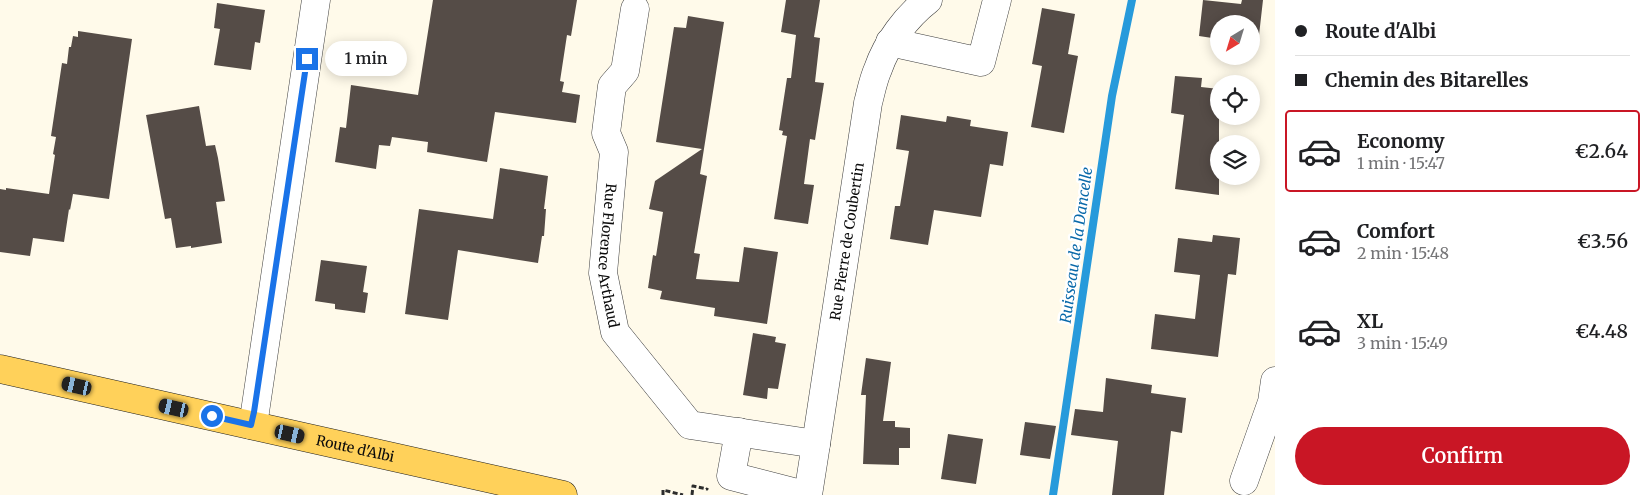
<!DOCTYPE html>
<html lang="en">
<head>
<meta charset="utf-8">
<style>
	:root { --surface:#fff; --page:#f6f6f6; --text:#202124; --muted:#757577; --line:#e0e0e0; --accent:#c91625 }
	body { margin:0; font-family:Merriweather,serif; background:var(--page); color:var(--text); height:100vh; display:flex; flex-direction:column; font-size:19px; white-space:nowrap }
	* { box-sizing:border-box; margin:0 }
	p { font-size:16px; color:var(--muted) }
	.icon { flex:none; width:28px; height:28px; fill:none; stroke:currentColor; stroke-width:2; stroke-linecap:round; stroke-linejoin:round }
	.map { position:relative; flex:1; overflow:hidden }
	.sheet { display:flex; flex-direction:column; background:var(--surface); width:375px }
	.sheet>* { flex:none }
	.top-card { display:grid; align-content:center; height:110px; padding:0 20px; background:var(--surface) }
	.needle { width:32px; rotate:218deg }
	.fabs { position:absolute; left:1210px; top:15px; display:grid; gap:10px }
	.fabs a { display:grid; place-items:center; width:50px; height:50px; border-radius:50%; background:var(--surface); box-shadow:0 2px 12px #0003; font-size:25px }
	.end { position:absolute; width:22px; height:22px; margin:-11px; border:6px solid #1a73e8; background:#fff; box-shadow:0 0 0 2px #fff }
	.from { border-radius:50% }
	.bubble { position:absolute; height:35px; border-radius:18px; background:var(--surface); box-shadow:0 2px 12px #0003; font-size:16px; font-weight:600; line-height:35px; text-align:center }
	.car { position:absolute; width:15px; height:30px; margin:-15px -8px; border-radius:6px; box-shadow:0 0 4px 1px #0007; background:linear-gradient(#222 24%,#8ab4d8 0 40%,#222 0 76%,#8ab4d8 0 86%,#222 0) }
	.top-card b { display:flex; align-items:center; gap:18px; height:48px; font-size:19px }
	.top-card b+b { border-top:1px solid var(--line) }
	.top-card i { width:12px; height:12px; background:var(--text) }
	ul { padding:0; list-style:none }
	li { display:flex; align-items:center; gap:15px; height:82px; margin:0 10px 8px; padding:0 10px; border:2px solid transparent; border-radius:5px }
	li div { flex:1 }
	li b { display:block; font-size:19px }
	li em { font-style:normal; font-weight:600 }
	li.active { border-color:var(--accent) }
	li>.icon { width:45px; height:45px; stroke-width:1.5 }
	.cta { display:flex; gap:10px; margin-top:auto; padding:10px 20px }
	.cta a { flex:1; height:58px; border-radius:30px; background:var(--accent); color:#fff; font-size:20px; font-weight:600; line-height:58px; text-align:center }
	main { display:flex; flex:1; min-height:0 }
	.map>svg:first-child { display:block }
</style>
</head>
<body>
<main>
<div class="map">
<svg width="1275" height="495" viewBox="0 0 1275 495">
	<rect width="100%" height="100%" fill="#fffaea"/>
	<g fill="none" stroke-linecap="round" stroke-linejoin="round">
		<!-- stream -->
		<path stroke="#279adb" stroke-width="8" d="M1053 495 1112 96 1132 0"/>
	</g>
	<!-- building -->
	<g fill="#554c47">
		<path d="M433 0H577L571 36 567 35 560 81 564 82 562 92 580 95 576 123 495 112 487 162 427 152 428 142 392 137 390 146 379 145 376 169 335 162 340 127 346 128 351 85 418 95Z"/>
		<path d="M786 0H820L814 37 820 38 815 82 824 83 815 140 810 139 804 184 814 185 808 224 774 219 787 136 782 135 783 131 779 130 787 78H791L796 35 781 32Z"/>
		<path d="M1203 0 1241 4 1242 0H1263L1258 44 1251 43V24H1219V39L1199 36Z"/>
		<path d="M217 3 265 10 260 43 255 42 251 70 214 65 220 29 214 28Z"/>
		<path d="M1042 8 1075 14 1068 54 1078 56 1064 133 1031 127 1042 66 1032 64Z"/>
		<path d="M688 16 724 22 700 174 707 176 694 253 700 254 696 279 739 282 744 247 778 252 767 324 714 316 715 308 660 299 662 291 648 288 653 255 656 256 663 212 649 209 655 181 702 149 656 142 674 27 686 28Z"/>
		<path d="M78 31 132 39 109 199 73 194 70 210 69 209 64 242 33 238 30 256 0 252V189L6 190V188L49 194 55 155 53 154 56 137 51 136 62 63 67 64 69 47H71L73 36 78 37Z"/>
		<path d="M1175 76 1202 78 1201 87 1219 89V195L1175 189 1184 115 1171 113Z"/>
		<path d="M199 106 206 146 215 145 218 158 225 201 216 202 222 243 191 248V246L176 248 171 218 165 219 146 115Z"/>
		<path d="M901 115 946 122 947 116 971 120 970 126 1008 132 1003 166 990 164 981 217 934 210 928 245 890 239 895 206H900L909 151 896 149Z"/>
		<path d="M500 168 548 176 544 209H546L544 236H542L538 263 458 250 448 320 405 314 419 209 493 219Z"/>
		<path d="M1213 235 1240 238 1236 275 1228 274 1218 357 1151 349 1155 314 1195 319 1200 275 1174 272 1178 238 1212 242Z"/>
		<path d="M321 260 367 266 363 292 368 293 365 313 335 309V304L315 301Z"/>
		<path d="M753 333 776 337 775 342 786 344 778 389 768 388 767 399 743 395Z"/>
		<path d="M866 358 891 362 883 421H895V427L910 428V448H899V465L863 464 866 395H861Z"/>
		<path d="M1106 378 1152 385 1151 393 1186 398 1182 433 1171 431 1164 495H1112L1118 441 1071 435 1075 409 1103 412Z"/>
		<path d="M1025 422 1056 426 1050 459 1020 455Z"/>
		<path d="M948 434 983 439 976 484 941 479Z"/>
	</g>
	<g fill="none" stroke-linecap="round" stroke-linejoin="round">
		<!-- minor casing -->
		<g stroke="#3e3e3e" stroke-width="29">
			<g id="minor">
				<path id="s1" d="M635 9 625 71 612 86 606 133 614 152 603 273 615 332 690 425 816 444 808 495"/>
				<path d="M890 42 981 62 997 0"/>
				<path d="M251 425 255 412 316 0"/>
				<path d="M739 432 731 476 805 495"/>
				<path id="s2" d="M816 444 868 103C871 92 873 80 878 69 887 43 906 17 928 0"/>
				<path d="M1244 481 1272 402 1275 381"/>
			</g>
		</g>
		<!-- primary casing -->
		<g stroke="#1c1c1c" stroke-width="29">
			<g id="primary">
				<path id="s3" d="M0 369 563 495"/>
			</g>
		</g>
		<!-- path -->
		<g stroke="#2d2d2d" stroke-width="3" stroke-dasharray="5 2.5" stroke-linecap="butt">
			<path d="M663 495V490L683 495"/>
			<path d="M692 495 693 486 707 489V488"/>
		</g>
		<!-- minor -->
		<use href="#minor" stroke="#fff" stroke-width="28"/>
		<!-- primary -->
		<use href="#primary" stroke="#ffd15a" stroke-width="28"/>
	</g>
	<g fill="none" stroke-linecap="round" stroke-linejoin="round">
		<!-- route -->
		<path stroke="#1a73e8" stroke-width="6" d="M212 416 251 425 254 412 307 59"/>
	</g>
	<g text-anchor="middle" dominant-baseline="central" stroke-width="5" stroke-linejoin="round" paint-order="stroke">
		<!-- street labels -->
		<g font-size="14" fill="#0b0b0b" stroke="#fff">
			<text stroke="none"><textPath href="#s2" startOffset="205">Rue Pierre de Coubertin</textPath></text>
			<text stroke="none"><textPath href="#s1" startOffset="255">Rue Florence Arthaud</textPath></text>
			<text stroke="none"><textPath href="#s3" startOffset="364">Route d'Albi</textPath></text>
		</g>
		<!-- water labels -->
		<g font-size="15" font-style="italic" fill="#0969a9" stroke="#fff">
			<text transform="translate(1076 245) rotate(-82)">Ruisseau de la Dancelle</text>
		</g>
	</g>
</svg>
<div class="fabs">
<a><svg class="needle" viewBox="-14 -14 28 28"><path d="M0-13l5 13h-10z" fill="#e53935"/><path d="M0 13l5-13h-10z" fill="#757577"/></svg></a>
<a><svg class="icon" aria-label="locate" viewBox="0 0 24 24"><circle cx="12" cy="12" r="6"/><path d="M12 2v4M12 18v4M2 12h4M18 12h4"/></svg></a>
<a><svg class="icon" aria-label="layers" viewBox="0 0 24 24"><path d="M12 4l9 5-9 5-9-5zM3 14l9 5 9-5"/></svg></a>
</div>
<i class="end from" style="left:212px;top:416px"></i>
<i class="end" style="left:307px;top:59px"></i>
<div class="bubble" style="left:325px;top:41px;width:82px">1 min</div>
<i class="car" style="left:77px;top:386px;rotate:283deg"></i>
<i class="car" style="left:174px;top:408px;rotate:283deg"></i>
<i class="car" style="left:290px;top:434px;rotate:103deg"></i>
</div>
<section class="sheet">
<div class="top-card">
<b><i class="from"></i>Route d'Albi</b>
<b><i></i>Chemin des Bitarelles</b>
</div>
<ul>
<li class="active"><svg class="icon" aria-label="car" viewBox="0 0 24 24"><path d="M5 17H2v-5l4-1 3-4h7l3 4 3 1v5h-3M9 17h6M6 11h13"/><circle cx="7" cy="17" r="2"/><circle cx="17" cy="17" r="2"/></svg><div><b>Economy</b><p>1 min · 15:47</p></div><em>€2.64</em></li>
<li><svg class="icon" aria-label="car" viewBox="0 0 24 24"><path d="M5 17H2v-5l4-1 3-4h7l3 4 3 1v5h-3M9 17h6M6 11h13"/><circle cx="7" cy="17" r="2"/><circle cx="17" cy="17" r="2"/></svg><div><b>Comfort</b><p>2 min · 15:48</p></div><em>€3.56</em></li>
<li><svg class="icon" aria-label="car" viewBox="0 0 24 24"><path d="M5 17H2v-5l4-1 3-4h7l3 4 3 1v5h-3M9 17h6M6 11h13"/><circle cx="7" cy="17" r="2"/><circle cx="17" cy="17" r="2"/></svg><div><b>XL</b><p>3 min · 15:49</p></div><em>€4.48</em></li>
</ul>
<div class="cta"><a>Confirm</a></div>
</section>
</main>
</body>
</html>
